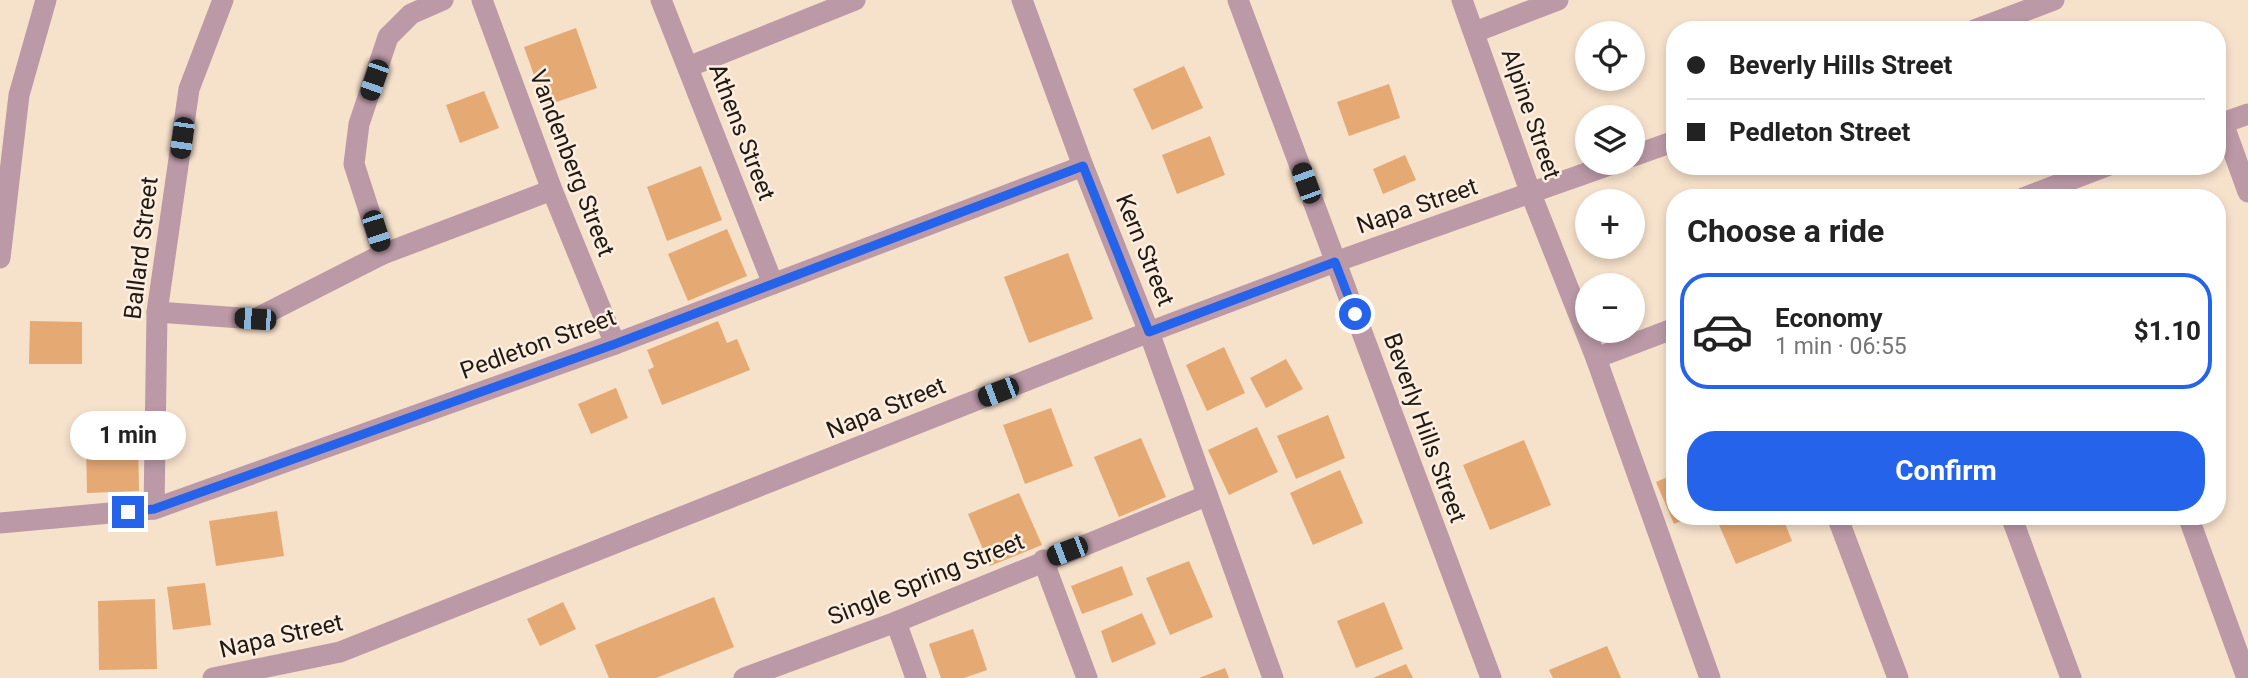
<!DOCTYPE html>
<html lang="en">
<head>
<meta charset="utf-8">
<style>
	:root { --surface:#fff; --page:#f6f6f6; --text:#222; --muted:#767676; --line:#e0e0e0; --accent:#2563eb }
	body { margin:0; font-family:Roboto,sans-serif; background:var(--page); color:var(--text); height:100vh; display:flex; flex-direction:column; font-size:26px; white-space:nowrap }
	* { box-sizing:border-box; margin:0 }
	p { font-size:23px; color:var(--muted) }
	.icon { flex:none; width:38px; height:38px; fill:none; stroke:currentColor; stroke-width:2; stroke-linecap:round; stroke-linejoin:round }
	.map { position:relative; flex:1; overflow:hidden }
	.details { position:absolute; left:1666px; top:189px; width:560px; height:336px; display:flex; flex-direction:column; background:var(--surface); border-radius:28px; box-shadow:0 4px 10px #0003 }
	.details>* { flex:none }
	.banner { position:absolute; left:1666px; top:21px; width:560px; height:154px; border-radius:28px; box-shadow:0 4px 10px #0003; display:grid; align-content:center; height:154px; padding:0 21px; background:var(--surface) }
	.buttons { position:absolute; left:1575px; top:21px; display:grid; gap:14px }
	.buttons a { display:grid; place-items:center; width:70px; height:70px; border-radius:50%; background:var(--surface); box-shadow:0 4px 10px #0003; font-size:35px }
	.end { position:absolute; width:32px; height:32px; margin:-16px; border:9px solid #2563eb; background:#fff; box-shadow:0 0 0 4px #fff }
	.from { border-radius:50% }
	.bubble { position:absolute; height:49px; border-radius:24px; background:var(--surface); box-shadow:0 4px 10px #0003; font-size:23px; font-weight:700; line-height:49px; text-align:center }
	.car { position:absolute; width:21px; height:42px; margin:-21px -10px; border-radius:9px; box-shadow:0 0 5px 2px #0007; background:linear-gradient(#222 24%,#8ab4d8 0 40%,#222 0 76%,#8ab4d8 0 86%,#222 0) }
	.banner b { display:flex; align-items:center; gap:24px; height:66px; font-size:26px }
	.banner b+b { border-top:2px solid var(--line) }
	.banner i { width:18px; height:18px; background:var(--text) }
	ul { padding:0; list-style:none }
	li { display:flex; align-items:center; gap:21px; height:116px; margin:0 14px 10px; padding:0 7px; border:4px solid transparent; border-radius:28px }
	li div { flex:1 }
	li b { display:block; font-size:26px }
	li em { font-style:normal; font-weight:700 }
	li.on { border-color:var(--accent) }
	li>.icon { width:63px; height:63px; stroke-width:1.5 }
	h2 { padding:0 21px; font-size:32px; line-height:84px }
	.primary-button { display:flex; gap:14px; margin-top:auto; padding:14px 21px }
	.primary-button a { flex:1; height:80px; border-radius:28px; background:var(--accent); color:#fff; font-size:28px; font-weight:700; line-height:80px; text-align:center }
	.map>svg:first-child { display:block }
</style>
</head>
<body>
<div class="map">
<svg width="2248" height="678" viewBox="0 0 2248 678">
	<rect width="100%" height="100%" fill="#f6e1cb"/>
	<!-- building -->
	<g fill="#e5a974">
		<path d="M576 28 597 88 545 106 524 47Z"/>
		<path d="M1184 66 1203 108 1152 130 1133 89Z"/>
		<path d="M1389 84 1400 118 1349 136 1337 102Z"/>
		<path d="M484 91 499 128 460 143 446 105Z"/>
		<path d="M1210 136 1225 175 1177 194 1162 155Z"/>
		<path d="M1405 155 1416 180 1383 194 1373 169Z"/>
		<path d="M701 166 722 220 667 241 647 187Z"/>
		<path d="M727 229 747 276 688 301 668 254Z"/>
		<path d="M1068 253 1093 319 1029 343 1004 277Z"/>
		<path d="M30 321 82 322V364H29Z"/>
		<path d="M718 321 727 343 737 339 750 370 662 405 648 370 654 367 647 350Z"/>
		<path d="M1224 347 1245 393 1207 411 1186 365Z"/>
		<path d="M1286 359 1303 389 1266 408 1250 378Z"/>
		<path d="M616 388 628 418 591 434 578 404Z"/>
		<path d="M1051 408 1073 466 1025 484 1003 425Z"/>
		<path d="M1328 415 1345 458 1296 479 1277 436Z"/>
		<path d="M1257 427 1278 472 1229 495 1208 450Z"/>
		<path d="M138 436 139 491 87 493 86 437Z"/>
		<path d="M1141 438 1166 497 1119 517 1094 457Z"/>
		<path d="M1524 440 1551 505 1490 530 1463 465Z"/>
		<path d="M1340 470 1363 523 1313 545 1290 493Z"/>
		<path d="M1675 474V516H1693L1674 524 1656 482Z"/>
		<path d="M1019 493 1042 545 990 566 968 514Z"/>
		<path d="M277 511 284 556 216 566 209 521Z"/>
		<path d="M1720 516H1782L1792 541 1736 564 1716 518Z"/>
		<path d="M1189 561 1213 617 1170 635 1146 578Z"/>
		<path d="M1122 566 1133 595 1082 614 1071 586Z"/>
		<path d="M205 583 211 625 173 630 167 587Z"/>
		<path d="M714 597 734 647 656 678H609L595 645Z"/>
		<path d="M155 599 157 669 99 670 98 601Z"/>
		<path d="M563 602 576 629 540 646 527 619Z"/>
		<path d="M1384 602 1403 649 1356 668 1337 621Z"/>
		<path d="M1142 613 1156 644 1112 663 1101 631Z"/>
		<path d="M973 629 987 670 964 678H941L929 644Z"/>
		<path d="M1607 646 1621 678H1553L1549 670Z"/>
		<path d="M1406 664 1413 678H1373Z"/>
		<path d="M1225 668 1229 678H1199Z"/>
	</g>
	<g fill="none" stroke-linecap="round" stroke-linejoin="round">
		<!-- street -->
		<g stroke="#bb99a7" stroke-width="21">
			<path d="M482 0 552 190 615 344"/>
			<path d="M661 0 773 284"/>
			<path d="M1022 0 1083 166 1149 332 1273 678"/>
			<path d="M1238 0 1491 678"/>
			<path d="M1462 0 1531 194 1596 358 1710 678"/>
			<path d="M1974 30 2054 0"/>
			<path d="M1475 32 1558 0"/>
			<path d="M688 67 855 0"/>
			<path d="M2223 123 2248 192"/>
			<path d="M2217 125 2248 114"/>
			<path d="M1633 156 1675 141"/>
			<path d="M2023 198 2107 166"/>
			<path d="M383 254 354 164 359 124 388 37 411 14 443 0"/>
			<path d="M0 258 19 95 46 0"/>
			<path d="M157 312 255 319 383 254 552 190"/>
			<path d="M1596 358 1675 328"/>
			<path d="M154 509 157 312 189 89 223 0"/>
			<path d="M1837 516 1898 678"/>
			<path d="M2011 516 2071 678"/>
			<path d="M2188 516 2247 678"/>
			<path d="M0 523 154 509 615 344 1083 166"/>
			<path d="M1043 560 1087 678"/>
			<path d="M896 622 916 678"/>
			<path d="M213 678 340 652 1149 332 1335 262 1615 163"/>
			<path d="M744 678 896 622 1206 496"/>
		</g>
	</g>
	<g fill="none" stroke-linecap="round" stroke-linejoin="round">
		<!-- route -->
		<path stroke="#2563eb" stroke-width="9" d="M128 512 154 509 615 344 1083 166 1149 332 1335 262 1355 314"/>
	</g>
	<g text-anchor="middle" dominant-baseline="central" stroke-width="5" stroke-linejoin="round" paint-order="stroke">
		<!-- street labels -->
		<g font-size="24" fill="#211a12" stroke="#fcefe2">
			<text transform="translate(1531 114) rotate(71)">Alpine Street</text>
			<text transform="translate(742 132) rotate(69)">Athens Street</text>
			<text transform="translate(572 163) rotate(69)">Vandenberg Street</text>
			<text transform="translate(1417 206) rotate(-19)">Napa Street</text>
			<text transform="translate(141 248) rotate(-83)">Ballard Street</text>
			<text transform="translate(1145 250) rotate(68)">Kern Street</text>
			<text transform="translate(538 344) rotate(-20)">Pedleton Street</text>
			<text transform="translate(886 408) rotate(-22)">Napa Street</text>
			<text transform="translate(1425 428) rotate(70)">Beverly Hills Street</text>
			<text transform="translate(926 579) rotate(-22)">Single Spring Street</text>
			<text transform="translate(281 636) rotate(-13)">Napa Street</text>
		</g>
	</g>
</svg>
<div class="buttons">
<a><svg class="icon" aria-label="locate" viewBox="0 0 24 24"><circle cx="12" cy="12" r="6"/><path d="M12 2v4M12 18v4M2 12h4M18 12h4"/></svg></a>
<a><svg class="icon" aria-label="layers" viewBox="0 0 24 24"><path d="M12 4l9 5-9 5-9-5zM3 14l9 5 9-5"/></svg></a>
<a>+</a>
<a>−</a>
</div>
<i class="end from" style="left:1355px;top:314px"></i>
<i class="end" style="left:128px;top:512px"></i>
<div class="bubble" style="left:70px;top:411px;width:116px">1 min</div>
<i class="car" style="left:374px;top:80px;rotate:199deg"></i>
<i class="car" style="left:182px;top:138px;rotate:188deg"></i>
<i class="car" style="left:1306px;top:183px;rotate:340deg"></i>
<i class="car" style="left:376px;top:231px;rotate:162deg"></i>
<i class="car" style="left:255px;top:319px;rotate:274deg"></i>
<i class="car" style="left:998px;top:392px;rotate:249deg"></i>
<i class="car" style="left:1067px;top:551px;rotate:249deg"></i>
<div class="banner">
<b><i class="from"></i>Beverly Hills Street</b>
<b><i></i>Pedleton Street</b>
</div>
<section class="details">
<h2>Choose a ride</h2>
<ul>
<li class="on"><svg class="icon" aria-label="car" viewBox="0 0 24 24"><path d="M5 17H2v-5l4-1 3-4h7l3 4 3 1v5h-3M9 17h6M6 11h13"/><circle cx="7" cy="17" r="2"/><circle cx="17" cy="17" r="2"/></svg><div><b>Economy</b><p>1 min · 06:55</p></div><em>$1.10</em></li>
</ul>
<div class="primary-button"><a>Confirm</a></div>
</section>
</div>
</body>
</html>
